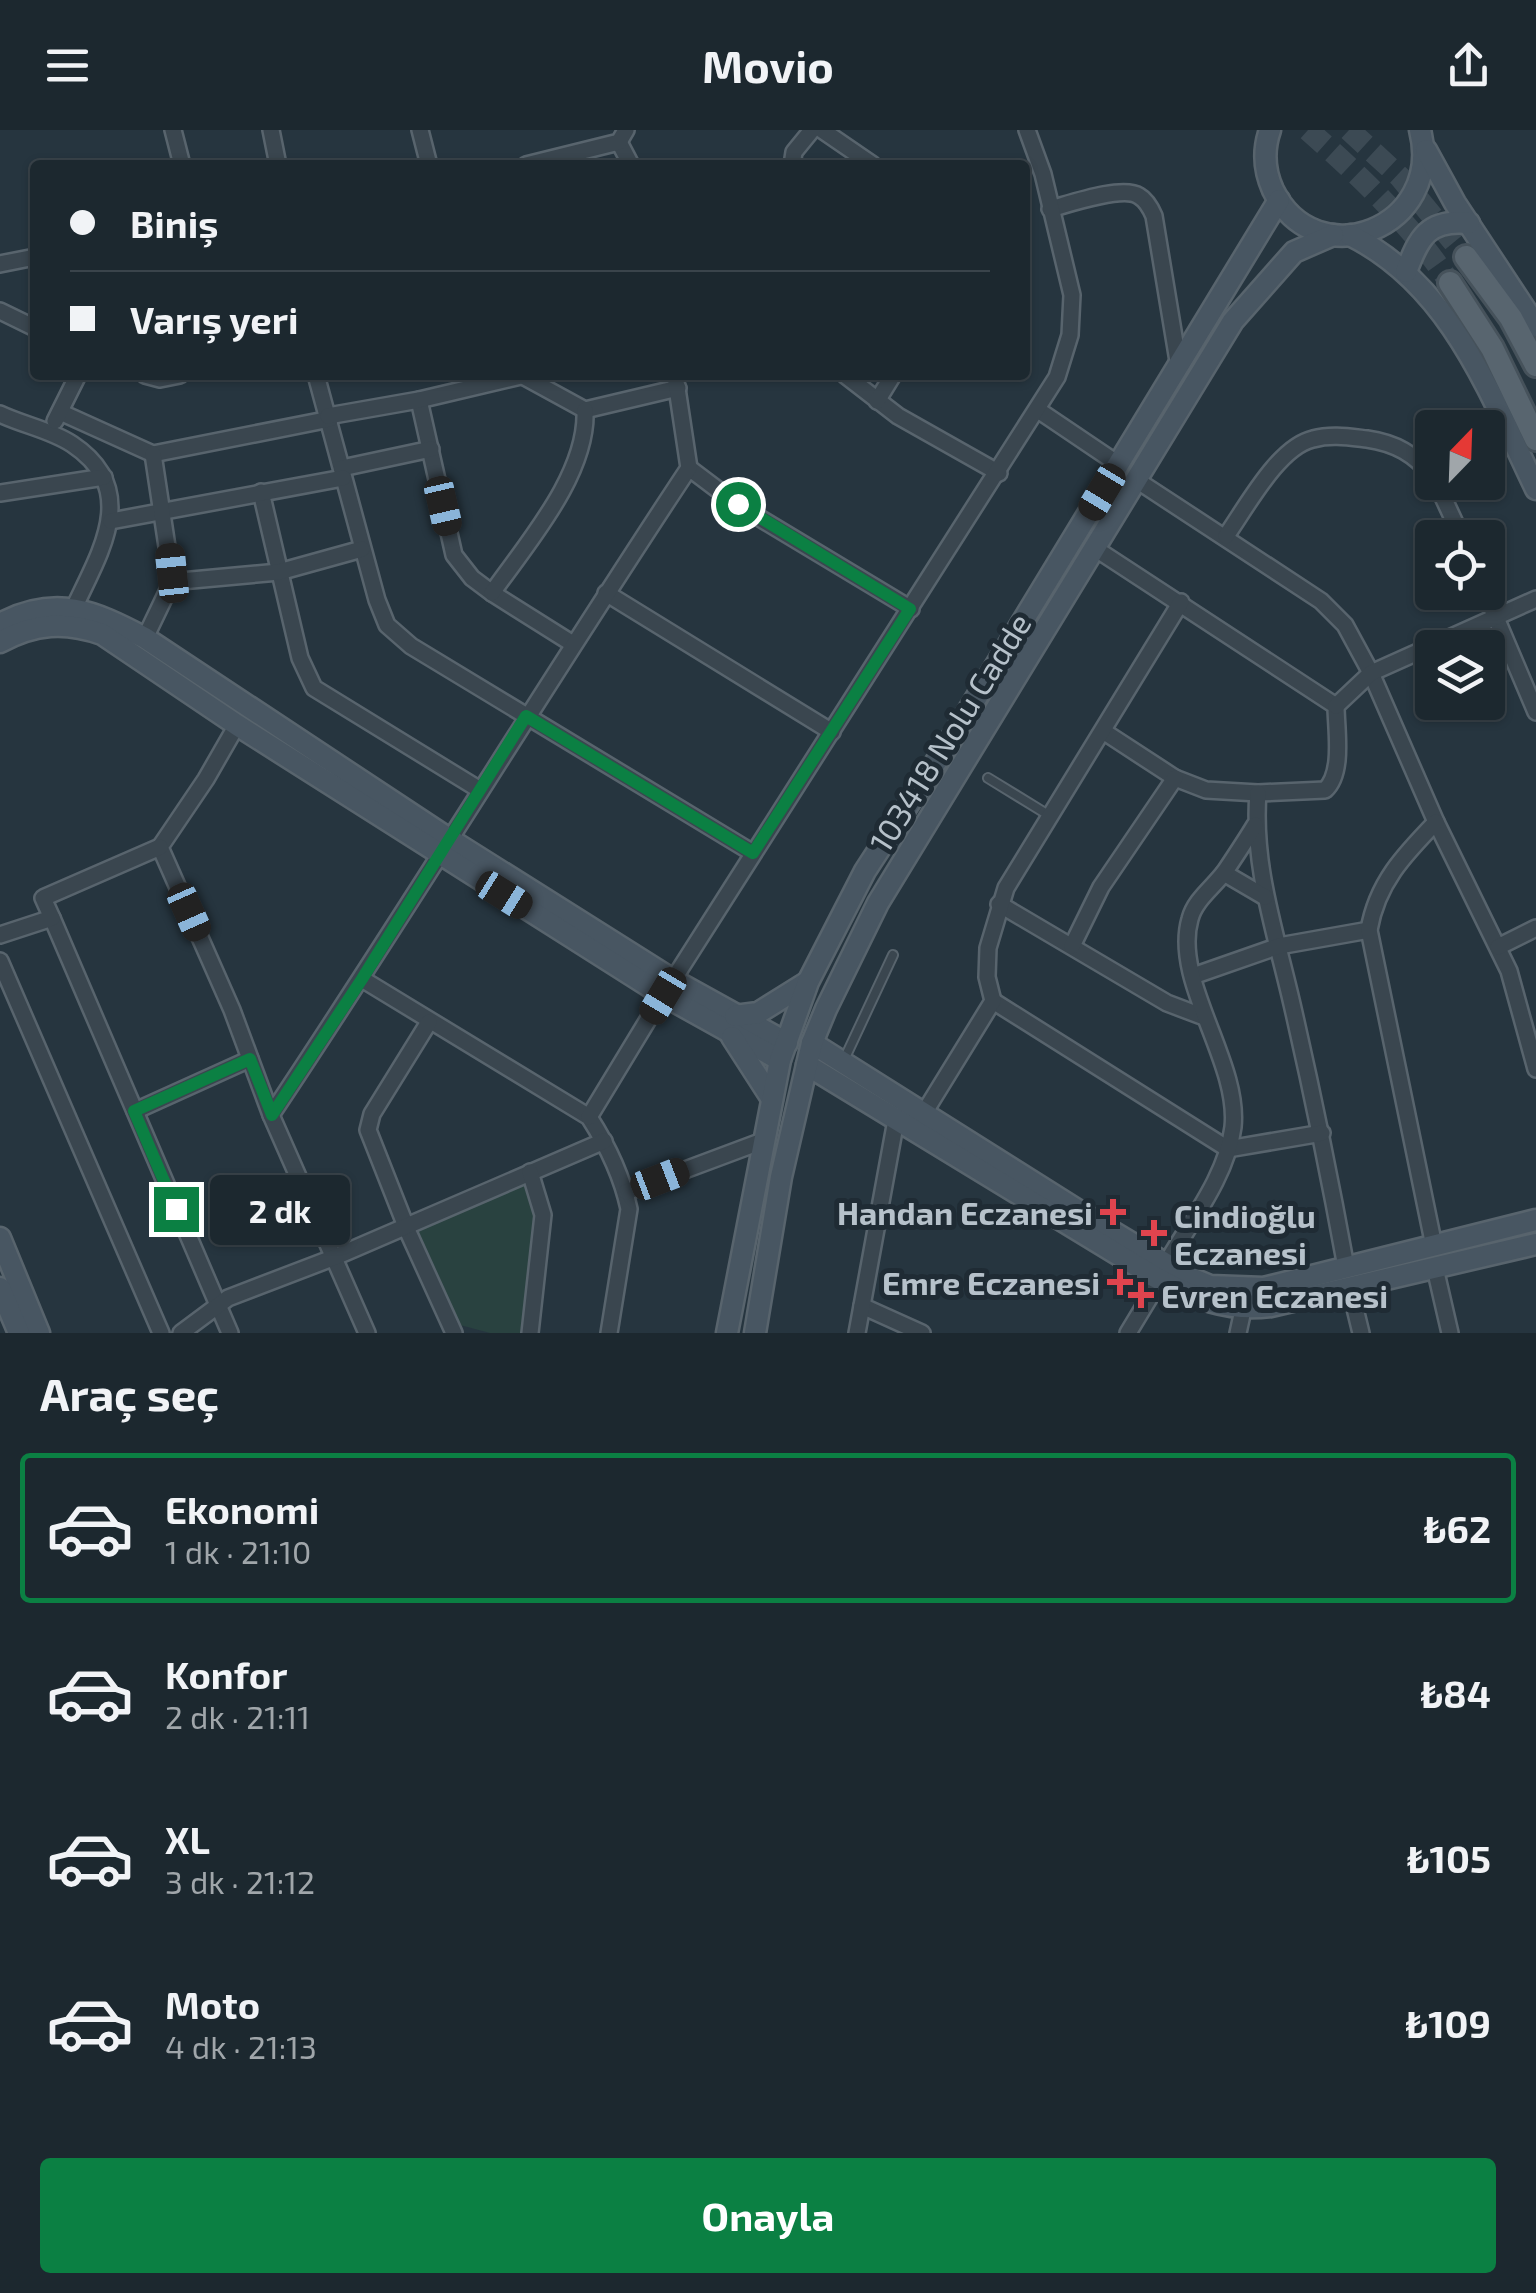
<!DOCTYPE html>
<html lang="tr">
<head>
<meta charset="utf-8">
<style>
	:root { --surface:#1c282f; --page:#253037; --text:#f1f3f6; --muted:#a0a6aa; --line:#3a444b; --accent:#0b8043 }
	body { margin:0; font-family:"Exo 2",sans-serif; background:var(--page); color:var(--text); height:100vh; display:flex; flex-direction:column; font-size:38px; white-space:nowrap }
	* { box-sizing:border-box; margin:0 }
	p { font-size:32px; color:var(--muted) }
	.icon { flex:none; width:55px; height:55px; fill:none; stroke:currentColor; stroke-width:2; stroke-linecap:round; stroke-linejoin:round }
	.map { position:relative; height:1203px; overflow:hidden }
	.panel { display:flex; flex-direction:column; background:var(--surface); flex:1 }
	.panel>* { flex:none }
	.guide { position:absolute; left:30px; top:30px; width:1000px; height:220px; border-radius:10px; box-shadow:0 2px 8px #0004,0 0 0 2px var(--line); display:grid; align-content:center; height:220px; padding:0 40px; background:var(--surface) }
	.needle { width:65px; rotate:23deg }
	.buttons { position:absolute; left:1415px; top:280px; display:grid; gap:20px }
	.buttons a { display:grid; place-items:center; width:90px; height:90px; border-radius:10px; background:var(--surface); box-shadow:0 2px 8px #0004,0 0 0 2px var(--line); font-size:50px }
	.end { position:absolute; width:45px; height:45px; margin:-22px; border:12px solid #0b8043; background:#fff; box-shadow:0 0 0 5px #fff }
	.from { border-radius:50% }
	.bubble { position:absolute; height:70px; border-radius:10px; background:var(--surface); box-shadow:0 2px 8px #0004,0 0 0 2px var(--line); font-size:32px; font-weight:700; line-height:70px; text-align:center }
	.car { position:absolute; width:30px; height:60px; margin:-30px -15px; border-radius:12px; box-shadow:0 0 8px 2px #0007; background:linear-gradient(#222 24%,#8ab4d8 0 40%,#222 0 76%,#8ab4d8 0 86%,#222 0) }
	.guide b { display:flex; align-items:center; gap:35px; height:95px; font-size:38px }
	.guide b+b { border-top:2px solid var(--line) }
	.guide i { width:25px; height:25px; background:var(--text) }
	ul { padding:0; list-style:none }
	li { display:flex; align-items:center; gap:30px; height:150px; margin:0 20px 15px; padding:0 20px; border:5px solid transparent; border-radius:10px }
	li div { flex:1 }
	li b { display:block; font-size:38px }
	li em { font-style:normal; font-weight:700 }
	li.active { border-color:var(--accent) }
	li>.icon { width:90px; height:90px; stroke-width:1.5 }
	h2 { padding:0 40px; font-size:45px; line-height:120px }
	.action { display:flex; gap:20px; margin-top:auto; padding:20px 40px }
	.action a { flex:1; height:115px; border-radius:10px; background:var(--accent); color:#fff; font-size:40px; font-weight:700; line-height:115px; text-align:center }
	header { display:flex; justify-content:space-between; align-items:center; height:130px; padding:0 40px; background:var(--surface); font-size:45px; font-weight:700 }
	.map>svg:first-child { display:block }
</style>
</head>
<body>
<header><svg class="icon" aria-label="menu" viewBox="0 0 24 24"><path d="M4 6h16M4 12h16M4 18h16"/></svg>Movio<svg class="icon" aria-label="share" viewBox="0 0 24 24"><path d="M12 15V3M7 8l5-5 5 5M5 13v7h14v-7"/></svg></header>
<div class="map">
<svg width="1536" height="1203" viewBox="0 0 1536 1203">
	<rect width="100%" height="100%" fill="#26353f"/>
	<!-- green -->
	<path fill="#294240" d="M520 1051 528 1054 538 1092 523 1203H490L460 1195 414 1097Z"/>
	<g fill="none" stroke-linecap="round" stroke-linejoin="round">
		<!-- primary-tunnel -->
		<g stroke="#3c4a54" stroke-width="22" stroke-dasharray="22 11" stroke-linecap="butt">
			<path d="M1308 0C1361 47 1411 94 1450 153"/>
			<path d="M1349 0 1400 47 1466 127"/>
		</g>
		<!-- lane casing -->
		<g stroke="#58646d" stroke-width="12">
			<g id="lane">
				<path d="M988 648 1050 686"/>
				<path d="M843 932 893 825"/>
			</g>
		</g>
		<!-- street casing -->
		<g stroke="#58646d" stroke-width="20">
			<g id="street">
				<path d="M173 0 182 35"/>
				<path d="M271 0 278 35"/>
				<path d="M420 0 429 35"/>
				<path d="M822 0 873 35"/>
				<path d="M619 12 631 35"/>
				<path d="M526 35 619 12 626 0"/>
				<path d="M792 35 794 22 812 0"/>
				<path d="M1050 79C1069 74 1123 55 1139 66 1146 70 1151 79 1154 86L1178 231"/>
				<path d="M0 134 35 127"/>
				<path d="M0 181 35 198"/>
				<path d="M145 245 160 249 180 245"/>
				<path d="M316 245 377 470 387 495 411 516 753 723"/>
				<path d="M521 245 585 280 678 258"/>
				<path d="M845 245 898 286 999 343"/>
				<path d="M419 270 454 425 472 448 492 463 573 514"/>
				<path d="M877 271 893 245"/>
				<path d="M1038 280 1118 334"/>
				<path d="M60 282 153 324 330 289"/>
				<path d="M0 284C23 295 51 300 72 314 141 360 100 422 73 480"/>
				<path d="M328 286 419 270 521 246"/>
				<path d="M55 291 78 245"/>
				<path d="M342 338 431 319"/>
				<path d="M689 338 738 375 911 479"/>
				<path d="M1138 351 1321 471 1345 495 1371 543 1436 692 1509 841 1536 939"/>
				<path d="M1436 352 1462 408"/>
				<path d="M261 362 300 528 314 558 480 660"/>
				<path d="M0 363 104 347"/>
				<path d="M111 391 343 348"/>
				<path d="M1226 406C1246 378 1278 317 1313 309 1331 304 1349 307 1367 309 1395 313 1415 324 1432 346"/>
				<path d="M1096 419 1336 576C1336 599 1344 643 1325 660L1258 663 1206 660 1175 648 1103 601"/>
				<path d="M170 452 279 442 362 419"/>
				<path d="M1485 462 1536 582"/>
				<path d="M492 463C527 413 588 344 585 280"/>
				<path d="M606 463 832 602"/>
				<path d="M145 508 169 458 171 443 153 324"/>
				<path d="M1336 576 1371 543 1536 469"/>
				<path d="M237 595 206 649 160 717 232 880 271 985 367 1203"/>
				<path d="M1258 663C1252 735 1276 804 1292 874 1312 961 1330 1049 1346 1137"/>
				<path d="M1224 743 1265 767"/>
				<path d="M999 774 1167 873 1204 887"/>
				<path d="M52 788 230 1203"/>
				<path d="M0 805 52 788 43 768 160 717"/>
				<path d="M1072 816 1101 757 1175 648"/>
				<path d="M1498 817 1536 798"/>
				<path d="M0 831 161 1203"/>
				<path d="M1193 846 1279 816 1369 800"/>
				<path d="M362 849 589 987C607 1015 622 1046 629 1079L609 1203"/>
				<path d="M673 850 1057 247 1070 205 1072 165 1043 44 1027 0"/>
				<path d="M993 871 1228 1019 1322 1003"/>
				<path d="M429 892 372 984 368 1000 409 1104 454 1203"/>
				<path d="M135 981 250 929"/>
				<path d="M924 983 993 871 987 847 988 818 1006 758 1181 472"/>
				<path d="M271 985C414 771 547 552 689 338L675 245"/>
				<path d="M589 987 663 865"/>
				<path d="M626 1062 765 1010"/>
				<path d="M1434 1116 1369 800C1377 753 1404 725 1436 692"/>
				<path d="M1166 1134C1190 1092 1227 1046 1233 997 1240 932 1172 851 1190 789 1195 769 1215 756 1226 740 1236 725 1246 710 1255 695"/>
				<path d="M1435 1138 1450 1203"/>
				<path d="M1350 1158 1361 1203"/>
				<path d="M862 1176 922 1203"/>
				<path d="M181 1203 228 1168 335 1127 604 1011"/>
				<path d="M530 1203 543 1085 530 1042"/>
				<path d="M857 1203 896 990"/>
				<path d="M1128 1203 1160 1150"/>
				<path d="M1238 1203 1243 1180"/>
			</g>
		</g>
		<!-- secondary casing -->
		<g stroke="#58646d" stroke-width="25">
			<g id="secondary">
				<path d="M1270 0C1263 20 1264 40 1273 60 1316 148 1445 98 1420 0"/>
				<path d="M1426 20 1455 73 1536 196"/>
				<path d="M1350 105C1451 155 1490 264 1536 359"/>
				<path d="M1406 142C1419 107 1428 89 1469 93"/>
				<path d="M0 494C55 464 94 481 145 508L449 709 673 850 787 913"/>
				<path d="M0 512C35 493 65 491 102 504L237 595 663 865 780 930"/>
				<path d="M735 886 758 883 806 853"/>
				<path d="M732 907 772 969"/>
				<path d="M812 913 1093 1090 1186 1146 1210 1156 1264 1158 1536 1090"/>
				<path d="M807 935 1155 1147C1193 1168 1228 1182 1271 1176L1536 1114"/>
				<path d="M0 1108 39 1203"/>
				<path d="M0 1158 19 1203"/>
				<path d="M727 1203 780 930 808 852 865 741 956 601 1279 70"/>
				<path d="M755 1203 781 1047 812 913 826 879 878 773 1233 191 1294 122 1333 105"/>
			</g>
		</g>
		<!-- primary casing -->
		<g stroke="#46525b" stroke-width="28">
			<g id="primary">
				<path d="M1466 127 1511 188 1536 235"/>
				<path d="M1450 153 1492 218 1536 309"/>
			</g>
		</g>
		<!-- lane -->
		<use href="#lane" stroke="#3a464f" stroke-width="8"/>
		<!-- street -->
		<use href="#street" stroke="#3a464f" stroke-width="15"/>
		<!-- secondary -->
		<use href="#secondary" stroke="#485662" stroke-width="20"/>
		<!-- primary -->
		<use href="#primary" stroke="#58656f" stroke-width="22"/>
	</g>
	<g fill="none" stroke-linecap="round" stroke-linejoin="round">
		<!-- route -->
		<path stroke="#0b8043" stroke-width="12" d="M176 1079 134 981 250 929 272 985 362 849 526 586 753 723 910 479 738 374"/>
	</g>
	<!-- markers -->
	<g fill="#e0444e" stroke="#1f2b34" stroke-width="4">
		<path d="M1108 1067h10v10h10v10h-10v10h-10v-10h-10v-10h10z"/>
		<path d="M1149 1088h10v10h10v10h-10v10h-10v-10h-10v-10h10z"/>
		<path d="M1115 1137h10v10h10v10h-10v10h-10v-10h-10v-10h10z"/>
		<path d="M1136 1150h10v10h10v10h-10v10h-10v-10h-10v-10h10z"/>
	</g>
	<g text-anchor="middle" dominant-baseline="central" stroke-width="10" stroke-linejoin="round" paint-order="stroke">
		<!-- street labels -->
		<g font-size="32" fill="#b6c1ca" stroke="#1f2b34">
			<text transform="translate(949 602) rotate(-58)">103418 Nolu Cadde</text>
		</g>
		<!-- poi labels -->
		<g font-size="32" font-weight="bold" fill="#b6c1ca" stroke="#1f2b34" text-anchor="end">
			<text x="1093" y="1082">Handan Eczanesi</text>
			<text x="1174" y="1085" text-anchor="start">Cindioğlu<tspan x="1174" dy="37">Eczanesi</tspan></text>
			<text x="1100" y="1152">Emre Eczanesi</text>
			<text x="1161" y="1165" text-anchor="start">Evren Eczanesi</text>
		</g>
	</g>
</svg>
<div class="buttons">
<a><svg class="needle" viewBox="-14 -14 28 28"><path d="M0-13l5 13h-10z" fill="#e53935"/><path d="M0 13l5-13h-10z" fill="#a0a6aa"/></svg></a>
<a><svg class="icon" aria-label="locate" viewBox="0 0 24 24"><circle cx="12" cy="12" r="6"/><path d="M12 2v4M12 18v4M2 12h4M18 12h4"/></svg></a>
<a><svg class="icon" aria-label="layers" viewBox="0 0 24 24"><path d="M12 4l9 5-9 5-9-5zM3 14l9 5 9-5"/></svg></a>
</div>
<i class="end from" style="left:738px;top:374px"></i>
<i class="end" style="left:176px;top:1079px"></i>
<div class="bubble" style="left:210px;top:1045px;width:140px">2 dk</div>
<i class="car" style="left:1102px;top:362px;rotate:211deg"></i>
<i class="car" style="left:443px;top:376px;rotate:167deg"></i>
<i class="car" style="left:172px;top:443px;rotate:354deg"></i>
<i class="car" style="left:504px;top:765px;rotate:122deg"></i>
<i class="car" style="left:189px;top:782px;rotate:156deg"></i>
<i class="car" style="left:663px;top:866px;rotate:211deg"></i>
<i class="car" style="left:660px;top:1049px;rotate:69deg"></i>
<div class="guide">
<b><i class="from"></i>Biniş</b>
<b><i></i>Varış yeri</b>
</div>
</div>
<section class="panel">
<h2>Araç seç</h2>
<ul>
<li class="active"><svg class="icon" aria-label="car" viewBox="0 0 24 24"><path d="M5 17H2v-5l4-1 3-4h7l3 4 3 1v5h-3M9 17h6M6 11h13"/><circle cx="7" cy="17" r="2"/><circle cx="17" cy="17" r="2"/></svg><div><b>Ekonomi</b><p>1 dk · 21:10</p></div><em>₺62</em></li>
<li><svg class="icon" aria-label="car" viewBox="0 0 24 24"><path d="M5 17H2v-5l4-1 3-4h7l3 4 3 1v5h-3M9 17h6M6 11h13"/><circle cx="7" cy="17" r="2"/><circle cx="17" cy="17" r="2"/></svg><div><b>Konfor</b><p>2 dk · 21:11</p></div><em>₺84</em></li>
<li><svg class="icon" aria-label="car" viewBox="0 0 24 24"><path d="M5 17H2v-5l4-1 3-4h7l3 4 3 1v5h-3M9 17h6M6 11h13"/><circle cx="7" cy="17" r="2"/><circle cx="17" cy="17" r="2"/></svg><div><b>XL</b><p>3 dk · 21:12</p></div><em>₺105</em></li>
<li><svg class="icon" aria-label="car" viewBox="0 0 24 24"><path d="M5 17H2v-5l4-1 3-4h7l3 4 3 1v5h-3M9 17h6M6 11h13"/><circle cx="7" cy="17" r="2"/><circle cx="17" cy="17" r="2"/></svg><div><b>Moto</b><p>4 dk · 21:13</p></div><em>₺109</em></li>
</ul>
<div class="action"><a>Onayla</a></div>
</section>
</body>
</html>
